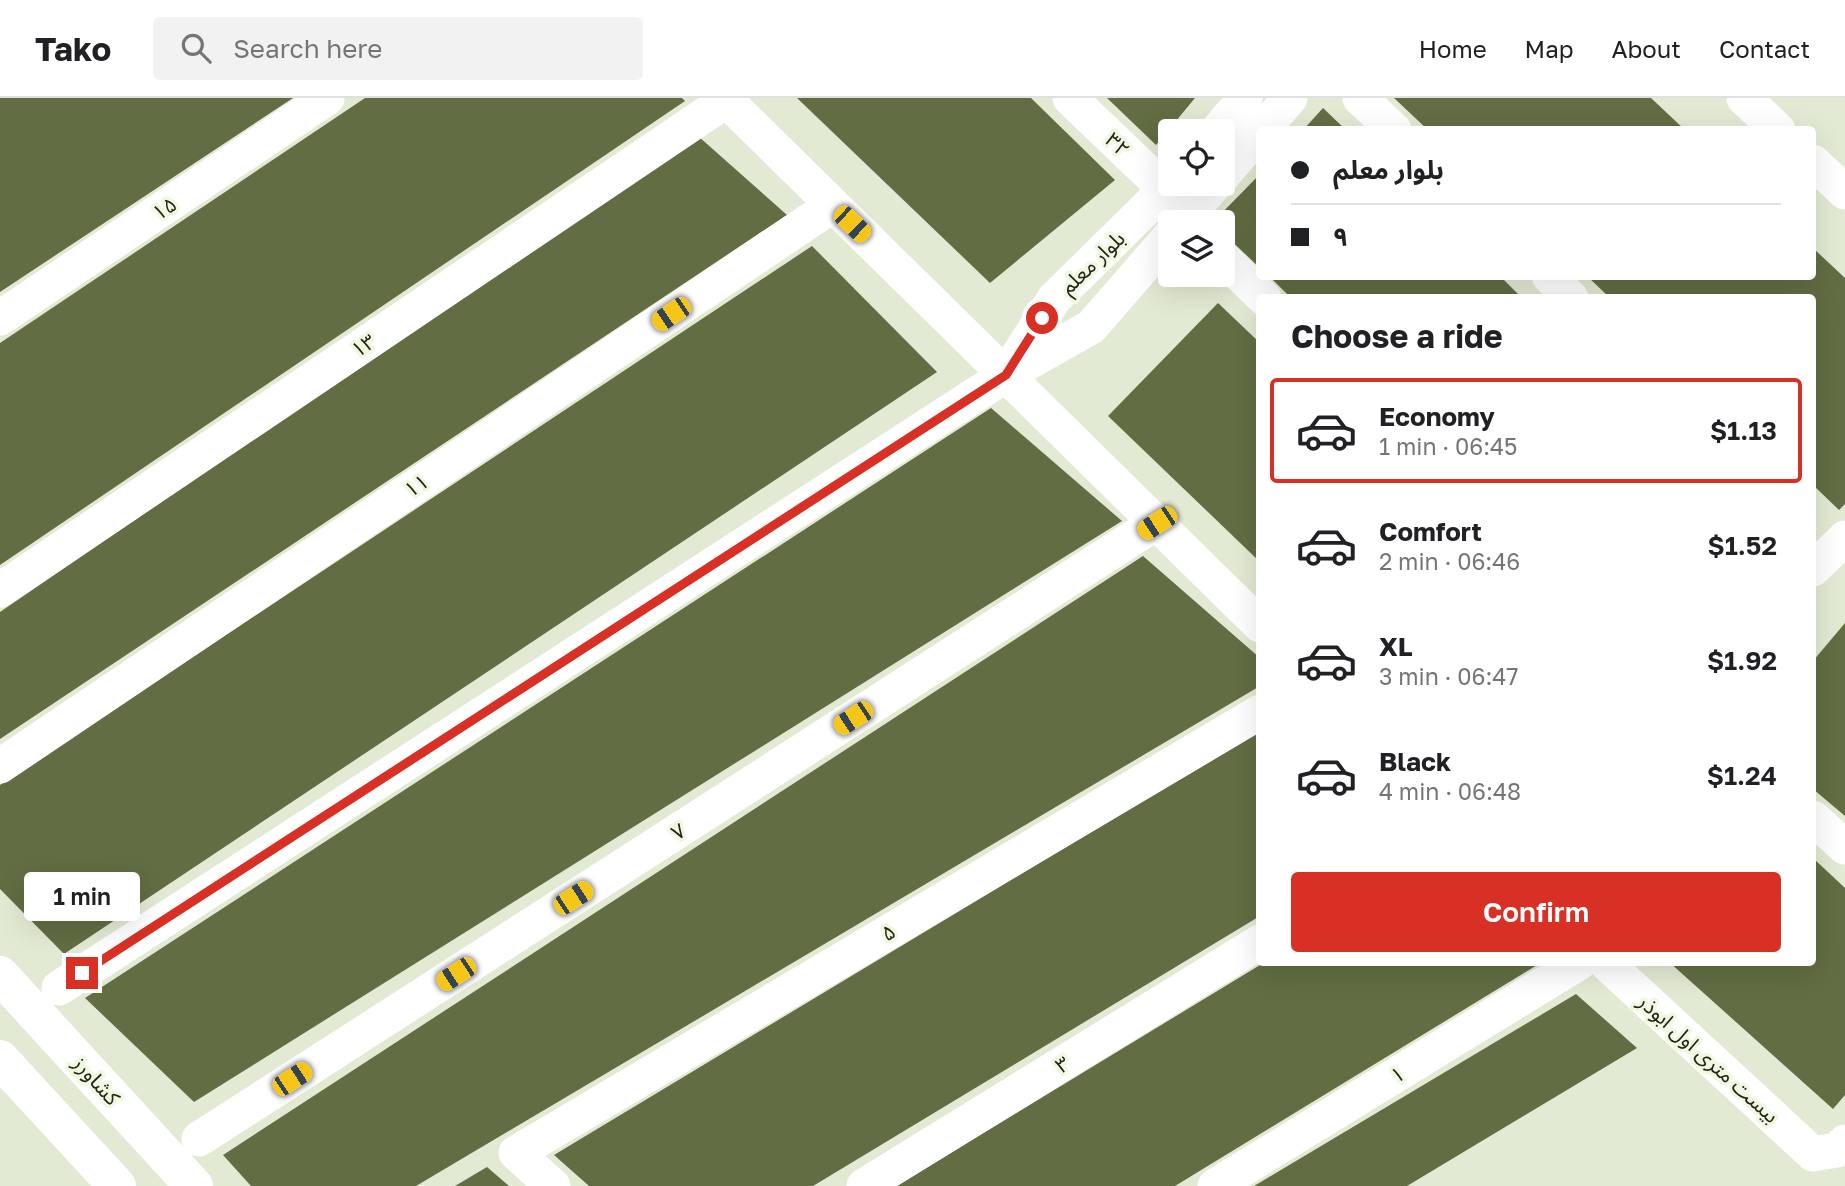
<!DOCTYPE html>
<html lang="en">
<head>
<meta charset="utf-8">
<style>
	:root { --surface:#fff; --page:#f2f2f2; --text:#202124; --muted:#757577; --line:#e0e0e0; --accent:#d93025 }
	body { margin:0; font-family:"Golos Text","Noto Sans Arabic",sans-serif; background:var(--page); color:var(--text); height:100vh; display:flex; flex-direction:column; font-size:26px; white-space:nowrap }
	* { box-sizing:border-box; margin:0 }
	p { font-size:23px; color:var(--muted) }
	.icon { flex:none; width:38px; height:38px; fill:none; stroke:currentColor; stroke-width:2; stroke-linecap:round; stroke-linejoin:round }
	.map { position:relative; flex:1; overflow:hidden }
	.details { position:absolute; left:1256px; top:196px; width:560px; height:672px; display:flex; flex-direction:column; background:var(--surface); border-radius:7px; box-shadow:0 7px 28px #0002 }
	.details>* { flex:none }
	.guide { position:absolute; left:1256px; top:28px; width:560px; height:154px; border-radius:7px; box-shadow:0 7px 28px #0002; display:grid; align-content:center; height:154px; padding:0 35px; background:var(--surface) }
	.controls { position:absolute; left:1158px; top:21px; display:grid; gap:14px }
	.controls a { display:grid; place-items:center; width:77px; height:77px; border-radius:7px; background:var(--surface); box-shadow:0 7px 28px #0002; font-size:35px }
	.end { position:absolute; width:32px; height:32px; margin:-16px; border:9px solid #d93025; background:#fff; box-shadow:0 0 0 4px #fff }
	.from { border-radius:50% }
	.bubble { position:absolute; height:49px; border-radius:7px; background:var(--surface); box-shadow:0 7px 28px #0002; font-size:23px; font-weight:600; line-height:49px; text-align:center }
	.car { position:absolute; width:21px; height:42px; margin:-21px -10px; border-radius:9px; box-shadow:0 0 5px 2px #0007; background:linear-gradient(#f5c518 24%,#345 0 40%,#f5c518 0 76%,#345 0 86%,#f5c518 0) }
	.guide b { display:flex; align-items:center; gap:24px; height:66px; font-size:26px }
	.guide b+b { border-top:2px solid var(--line) }
	.guide i { width:18px; height:18px; background:var(--text) }
	ul { padding:0; list-style:none }
	li { display:flex; align-items:center; gap:21px; height:105px; margin:0 14px 10px; padding:0 21px; border:4px solid transparent; border-radius:7px }
	li div { flex:1 }
	li b { display:block; font-size:26px }
	li em { font-style:normal; font-weight:600 }
	li.on { border-color:var(--accent) }
	li>.icon { width:63px; height:63px; stroke-width:1.5 }
	h2 { padding:0 35px; font-size:32px; line-height:84px }
	.primary-button { display:flex; gap:14px; margin-top:auto; padding:14px 35px }
	.primary-button a { flex:1; height:80px; border-radius:7px; background:var(--accent); color:#fff; font-size:28px; font-weight:600; line-height:80px; text-align:center }
	header { display:flex; align-items:center; gap:42px; box-sizing:border-box; height:98px; padding:0 35px; background:var(--surface); border-bottom:2px solid var(--line) }
	header strong { font-size:33px }
	nav { display:flex; gap:38px; margin-inline-start:auto; font-size:24px }
	.search { width:490px; height:63px; background:var(--page); display:flex; align-items:center; gap:18px; box-sizing:border-box; padding:0 24px; border-radius:7px; color:var(--muted); font-size:26px }
	.map>svg:first-child { display:block }
</style>
</head>
<body>
<header>
<strong>Tako</strong>
<div class="search"><svg class="icon" aria-label="search" viewBox="0 0 24 24"><circle cx="10" cy="10" r="6"/><path d="M15 15l6 6"/></svg>Search here</div>
<nav><a>Home</a><a>Map</a><a>About</a><a>Contact</a></nav>
</header>
<div class="map">
<svg width="1845" height="1088" viewBox="0 0 1845 1088">
	<rect width="100%" height="100%" fill="#e3ead3"/>
	<!-- building -->
	<g fill="#626d43">
		<path d="M0 0H293L0 194Z"/>
		<path d="M365 0H682L685 3 0 467V245Z"/>
		<path d="M797 0H1031L1115 82 990 185Z"/>
		<path d="M1107 0H1195L1156 47Z"/>
		<path d="M1394 0H1651L1685 32H1428Z"/>
		<path d="M1323 10 1346 32H1303Z"/>
		<path d="M698 38 787 117 0 641V514Z"/>
		<path d="M1260 76V170L1223 135V124H1213Z"/>
		<path d="M812 148 937 274 64 856 0 791V687Z"/>
		<path d="M1813 150 1845 180V406L1839 412 1813 387V200H1610L1587 178H1813Z"/>
		<path d="M1269 178H1500L1522 200H1291Z"/>
		<path d="M1218 205 1260 245V464L1108 318Z"/>
		<path d="M991 310 1122 423 194 1004 85 900Z"/>
		<path d="M1143 458 1260 560V588L416 1088H251L223 1057Z"/>
		<path d="M1845 525V718L1813 691V563Z"/>
		<path d="M1260 632V818L813 1088H589L554 1057Z"/>
		<path d="M1813 760 1845 790V997L1833 1011 1669 864H1813Z"/>
		<path d="M1265 864H1542L1175 1088H896Z"/>
		<path d="M1576 896 1637 950 1407 1088H1254Z"/>
		<path d="M487 1069 509 1088H455Z"/>
	</g>
	<g fill="none" stroke-linecap="round" stroke-linejoin="round">
		<!-- minor -->
		<g stroke="#fff" stroke-width="35">
			<path d="M724 0 1260 527"/>
			<path d="M1070 0 1166 92"/>
			<path d="M1360 0 1394 32"/>
			<path d="M1744 0 1778 32"/>
			<path d="M1262 32 1290 0"/>
			<path d="M1217 33 1245 0"/>
			<path d="M1813 64 1845 94"/>
			<path d="M1223 77 1260 34"/>
			<path d="M1182 124 1215 86"/>
			<path d="M1171 137 1091 229 1006 277 1054 201 1171 86"/>
			<path d="M1223 160 1264 200"/>
			<path d="M1549 178 1571 200"/>
			<path d="M0 220 327 0"/>
			<path d="M1813 471 1845 440"/>
			<path d="M0 492 727 2"/>
			<path d="M0 668 833 107"/>
			<path d="M1813 720 1845 749"/>
			<path d="M1605 864 1813 1056 1837 1052 1845 1044"/>
			<path d="M59 890 1006 277"/>
			<path d="M199 1041 1156 425"/>
			<path d="M553 1088 516 1055 1260 614"/>
			<path d="M864 1088 1260 844"/>
			<path d="M1215 1088 1580 864"/>
		</g>
		<!-- major -->
		<g stroke="#fff" stroke-width="38">
			<path d="M0 877 194 1088"/>
			<path d="M0 961 117 1088"/>
		</g>
	</g>
	<g fill="none" stroke-linecap="round" stroke-linejoin="round">
		<!-- route -->
		<path stroke="#d93025" stroke-width="9" d="M82 875 1006 277 1042 220"/>
	</g>
	<g text-anchor="middle" dominant-baseline="central" stroke-width="7" stroke-linejoin="round" paint-order="stroke">
		<!-- street labels -->
		<g font-size="21" fill="#22241c" stroke="#f0f8e0">
			<text transform="translate(1118 46) rotate(44)">۳۲</text>
			<text transform="translate(164 110) rotate(-34)">۱۵</text>
			<text transform="translate(1092 164) rotate(-44)">بلوار معلم</text>
			<text transform="translate(363 247) rotate(-34)">۱۳</text>
			<text transform="translate(416 387) rotate(-34)">۱۱</text>
			<text transform="translate(678 733) rotate(-33)">۷</text>
			<text transform="translate(888 834) rotate(-31)">۵</text>
			<text transform="translate(1709 960) rotate(42)">بیست متری اول ابوذر</text>
			<text transform="translate(1062 966) rotate(-32)">۳</text>
			<text transform="translate(1397 976) rotate(-31)">۱</text>
			<text transform="translate(97 982) rotate(48)">کشاورز</text>
		</g>
	</g>
</svg>
<div class="controls">
<a><svg class="icon" aria-label="locate" viewBox="0 0 24 24"><circle cx="12" cy="12" r="6"/><path d="M12 2v4M12 18v4M2 12h4M18 12h4"/></svg></a>
<a><svg class="icon" aria-label="layers" viewBox="0 0 24 24"><path d="M12 4l9 5-9 5-9-5zM3 14l9 5 9-5"/></svg></a>
</div>
<i class="end from" style="left:1042px;top:220px"></i>
<i class="end" style="left:82px;top:875px"></i>
<div class="bubble" style="left:24px;top:774px;width:116px">1 min</div>
<i class="car" style="left:852px;top:126px;rotate:134deg"></i>
<i class="car" style="left:671px;top:216px;rotate:236deg"></i>
<i class="car" style="left:1157px;top:425px;rotate:237deg"></i>
<i class="car" style="left:853px;top:620px;rotate:237deg"></i>
<i class="car" style="left:573px;top:800px;rotate:57deg"></i>
<i class="car" style="left:456px;top:876px;rotate:237deg"></i>
<i class="car" style="left:292px;top:981px;rotate:57deg"></i>
<div class="guide">
<b><i class="from"></i>بلوار معلم</b>
<b><i></i>۹</b>
</div>
<section class="details">
<h2>Choose a ride</h2>
<ul>
<li class="on"><svg class="icon" aria-label="car" viewBox="0 0 24 24"><path d="M5 17H2v-5l4-1 3-4h7l3 4 3 1v5h-3M9 17h6M6 11h13"/><circle cx="7" cy="17" r="2"/><circle cx="17" cy="17" r="2"/></svg><div><b>Economy</b><p>1 min · 06:45</p></div><em>$1.13</em></li>
<li><svg class="icon" aria-label="car" viewBox="0 0 24 24"><path d="M5 17H2v-5l4-1 3-4h7l3 4 3 1v5h-3M9 17h6M6 11h13"/><circle cx="7" cy="17" r="2"/><circle cx="17" cy="17" r="2"/></svg><div><b>Comfort</b><p>2 min · 06:46</p></div><em>$1.52</em></li>
<li><svg class="icon" aria-label="car" viewBox="0 0 24 24"><path d="M5 17H2v-5l4-1 3-4h7l3 4 3 1v5h-3M9 17h6M6 11h13"/><circle cx="7" cy="17" r="2"/><circle cx="17" cy="17" r="2"/></svg><div><b>XL</b><p>3 min · 06:47</p></div><em>$1.92</em></li>
<li><svg class="icon" aria-label="car" viewBox="0 0 24 24"><path d="M5 17H2v-5l4-1 3-4h7l3 4 3 1v5h-3M9 17h6M6 11h13"/><circle cx="7" cy="17" r="2"/><circle cx="17" cy="17" r="2"/></svg><div><b>Black</b><p>4 min · 06:48</p></div><em>$1.24</em></li>
</ul>
<div class="primary-button"><a>Confirm</a></div>
</section>
</div>
</body>
</html>
